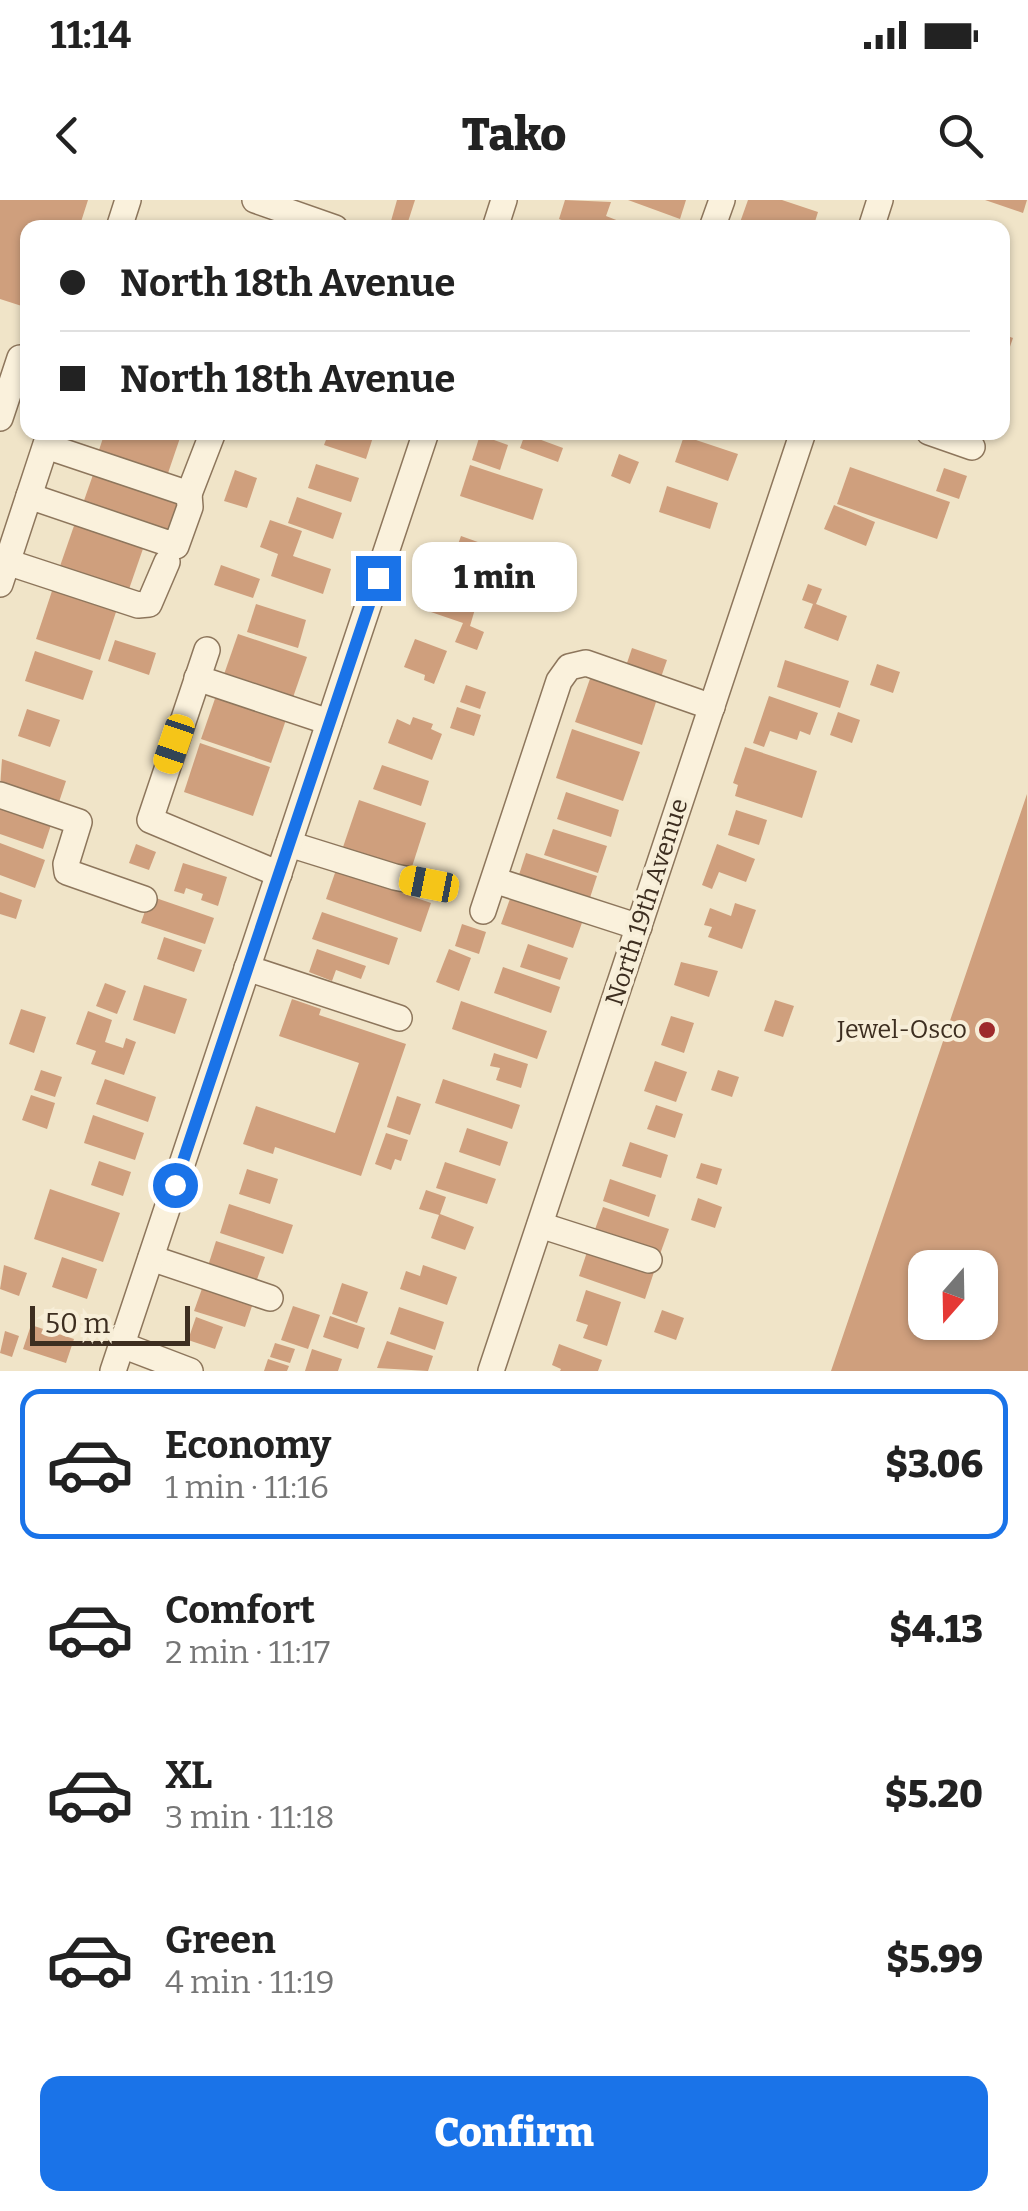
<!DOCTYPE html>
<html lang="en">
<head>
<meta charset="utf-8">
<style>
	:root { --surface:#fff; --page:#f2f2f2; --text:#222; --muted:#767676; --line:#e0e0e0; --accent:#1a73e8 }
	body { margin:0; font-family:Bitter,serif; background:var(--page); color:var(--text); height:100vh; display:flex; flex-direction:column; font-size:38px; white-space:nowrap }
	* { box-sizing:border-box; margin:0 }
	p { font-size:32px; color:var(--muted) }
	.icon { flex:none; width:55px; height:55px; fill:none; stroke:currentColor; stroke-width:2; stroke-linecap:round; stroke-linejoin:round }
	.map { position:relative; height:1171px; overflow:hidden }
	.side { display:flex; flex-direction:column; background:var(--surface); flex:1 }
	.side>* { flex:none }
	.hud { position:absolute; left:20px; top:20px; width:990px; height:220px; border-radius:20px; box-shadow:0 2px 8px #0004; display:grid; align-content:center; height:220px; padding:0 40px; background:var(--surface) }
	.needle { width:65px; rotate:200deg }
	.buttons { position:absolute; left:908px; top:1050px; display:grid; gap:20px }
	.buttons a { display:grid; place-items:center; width:90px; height:90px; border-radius:20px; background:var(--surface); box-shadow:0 2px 8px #0004; font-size:50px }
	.scale { position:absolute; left:30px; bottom:25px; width:160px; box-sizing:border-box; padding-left:10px; border:5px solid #3d2e20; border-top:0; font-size:28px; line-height:35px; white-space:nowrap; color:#3d2e20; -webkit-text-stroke:8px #f7eed8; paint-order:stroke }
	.end { position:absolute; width:45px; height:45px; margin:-22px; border:12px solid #1a73e8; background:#fff; box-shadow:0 0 0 5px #fff }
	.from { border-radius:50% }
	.bubble { position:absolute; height:70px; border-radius:20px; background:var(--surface); box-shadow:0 2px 8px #0004; font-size:32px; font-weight:800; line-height:70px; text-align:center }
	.car { position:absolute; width:30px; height:60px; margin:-30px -15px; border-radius:12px; box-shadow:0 0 8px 2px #0007; background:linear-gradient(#f5c518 24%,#345 0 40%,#f5c518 0 76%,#345 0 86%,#f5c518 0) }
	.hud b { display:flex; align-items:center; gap:35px; height:95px; font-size:38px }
	.hud b+b { border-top:2px solid var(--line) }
	.hud i { width:25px; height:25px; background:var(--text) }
	ul { padding:18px 0 0; list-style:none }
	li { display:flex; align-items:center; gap:30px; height:150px; margin:0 20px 15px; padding:0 20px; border:5px solid transparent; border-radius:20px }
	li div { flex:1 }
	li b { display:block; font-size:38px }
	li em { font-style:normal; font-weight:800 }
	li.current { border-color:var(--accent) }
	li>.icon { width:90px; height:90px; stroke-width:1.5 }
	.primary-button { display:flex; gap:20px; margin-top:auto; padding:20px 40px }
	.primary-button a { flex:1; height:115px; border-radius:20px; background:var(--accent); color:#fff; font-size:40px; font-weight:800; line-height:115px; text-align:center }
	.status { display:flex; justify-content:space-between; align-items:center; height:70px; padding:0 50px; background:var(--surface); direction:ltr }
	.status svg { height:28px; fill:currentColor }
	header { display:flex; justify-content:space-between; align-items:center; height:130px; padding:0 40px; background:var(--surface); font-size:45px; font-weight:800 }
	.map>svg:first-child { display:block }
</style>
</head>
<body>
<div class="status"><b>11:14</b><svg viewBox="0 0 49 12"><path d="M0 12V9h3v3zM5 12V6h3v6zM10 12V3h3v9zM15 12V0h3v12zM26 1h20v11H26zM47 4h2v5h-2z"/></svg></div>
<header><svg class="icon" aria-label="back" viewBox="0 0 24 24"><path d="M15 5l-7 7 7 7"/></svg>Tako<svg class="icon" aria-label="search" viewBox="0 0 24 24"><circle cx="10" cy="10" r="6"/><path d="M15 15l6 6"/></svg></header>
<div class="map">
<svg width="1028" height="1171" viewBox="0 0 1028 1171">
	<rect width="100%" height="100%" fill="#f0e4c8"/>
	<!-- building -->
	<g fill="#cf9f7d" fill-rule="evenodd">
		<path d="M0 0H88L79 28H28V108L0 99Z"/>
		<path d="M397 0H415L406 28H389Z"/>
		<path d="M565 0 611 2 606 16 624 23 622 28H583L559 19Z"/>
		<path d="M628 0H686L680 19Z"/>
		<path d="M748 0H782L818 12 813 28H738Z"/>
		<path d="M985 0H1027L1023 13Z"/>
		<path d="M1002 134 1013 138 1003 167H1002Z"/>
		<path d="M105 232H182L165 282 96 259Z"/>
		<path d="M329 232 374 234 366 259 324 245Z"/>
		<path d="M525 234 563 248 558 262 520 248Z"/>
		<path d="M480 235 508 245 500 270 472 260Z"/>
		<path d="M684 236 738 254 728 281 675 262Z"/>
		<path d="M619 254 639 262 630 284 611 276Z"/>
		<path d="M316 264 359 278 351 302 308 288Z"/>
		<path d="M470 265 543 289 533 320 460 296Z"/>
		<path d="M850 267 950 302 937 339 837 304Z"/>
		<path d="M944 268 967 276 959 299 936 291Z"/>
		<path d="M95 269 184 299 170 342 80 312Z"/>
		<path d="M235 270 257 278 247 308 224 301Z"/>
		<path d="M667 286 718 303 710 329 659 312Z"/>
		<path d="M297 297 342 313 333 339 288 323Z"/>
		<path d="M834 305 875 322 866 346 824 329Z"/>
		<path d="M76 320 145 343 128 392 59 369Z"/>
		<path d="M270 320 302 331 293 356 331 369 323 394 271 376 278 354 260 347Z"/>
		<path d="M461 336 489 346 484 359 496 363 491 376 480 372 477 382 440 369 445 355 453 358Z"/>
		<path d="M221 365 260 379 253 398 214 385Z"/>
		<path d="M550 366 562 370 549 409 527 402 537 371 547 374Z"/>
		<path d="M434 384 478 399 470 426 484 432 477 450 455 442 463 423 425 410Z"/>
		<path d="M808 384 822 389 816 404 847 416 838 441 804 428 813 404 802 400Z"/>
		<path d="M54 385 118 406 100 460 36 439Z"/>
		<path d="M256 404 306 420 298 448 247 432Z"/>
		<path d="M238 434 307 457 290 506 221 483Z"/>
		<path d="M415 439 447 451 434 484 424 480 425 475 404 467Z"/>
		<path d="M115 440 156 453 149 475 108 461Z"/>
		<path d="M632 448 667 460 659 483 624 472Z"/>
		<path d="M35 451 93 471 83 500 25 481Z"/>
		<path d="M785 460 849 481 840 508 777 487Z"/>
		<path d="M877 464 900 472 893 493 870 485Z"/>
		<path d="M592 473 658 496 642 545 575 522Z"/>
		<path d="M466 485 486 492 480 509 460 502Z"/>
		<path d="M218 490 288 514 271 563 201 539Z"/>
		<path d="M769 496 818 513 810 535 800 531 797 540 770 531 764 547 753 543Z"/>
		<path d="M457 507 481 515 474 536 450 528Z"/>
		<path d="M27 509 60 520 50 547 18 536Z"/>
		<path d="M838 512 860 520 852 543 830 535Z"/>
		<path d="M413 517 433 524 431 529 442 534 432 560 388 543 397 519 410 525Z"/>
		<path d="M572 529 640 552 623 601 556 578Z"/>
		<path d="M200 543 270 567 253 616 184 592Z"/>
		<path d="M745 547 817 571 802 618 735 596 738 585 733 583Z"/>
		<path d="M2 559 66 581 57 608 0 588Z"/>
		<path d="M382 565 429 581 421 606 373 589Z"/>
		<path d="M566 592 619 610 611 637 557 619Z"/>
		<path d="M1027 594 1028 1171H831ZM925 1068H980V1122H925Z"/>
		<path d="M359 600 426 623 410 673 342 650Z"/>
		<path d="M0 605 52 622 43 649 0 634Z"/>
		<path d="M736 610 767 620 759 645 728 635Z"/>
		<path d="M553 629 607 646 598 673 544 655Z"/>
		<path d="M0 643 45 660 35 688 0 675Z"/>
		<path d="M136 644 156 652 149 670 129 663Z"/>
		<path d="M717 644 755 659 746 682 719 672 712 689 702 685Z"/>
		<path d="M526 653 597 676 588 704 517 681Z"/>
		<path d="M183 663 227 677 218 706 201 700 203 694 186 688 184 694 174 691Z"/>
		<path d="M336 670 431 703 421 732 326 699Z"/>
		<path d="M0 692 22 700 16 719 0 714Z"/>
		<path d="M150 696 214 718 205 744 141 723Z"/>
		<path d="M511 696 583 720 573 748 501 724Z"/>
		<path d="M735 703 756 710 742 749 708 737 712 727 704 725 710 708 731 716Z"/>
		<path d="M322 712 398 738 389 765 312 739Z"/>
		<path d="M462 724 486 732 479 754 455 746Z"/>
		<path d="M164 737 202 750 194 772 157 759Z"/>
		<path d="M528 744 568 758 560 780 520 767Z"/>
		<path d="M317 749 366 766 361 779 336 770 332 781 309 772Z"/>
		<path d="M449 749 471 758 459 791 436 782Z"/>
		<path d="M681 762 718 771 709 797 674 785Z"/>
		<path d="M503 767 560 787 551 813 494 793Z"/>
		<path d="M105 783 126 791 117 814 96 806Z"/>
		<path d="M144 785 187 799 175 834 133 820Z"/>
		<path d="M292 799 321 809 319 815 406 844 361 976 275 947 273 954 243 944 256 906 335 933 359 863 279 836Z"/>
		<path d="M775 800 794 806 783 837 764 831Z"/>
		<path d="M461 801 547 831 537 859 452 829Z"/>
		<path d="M21 809 46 817 34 853 9 844Z"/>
		<path d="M88 811 112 820 105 842 123 848 126 838 136 842 124 875 91 864 96 851 76 844Z"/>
		<path d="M671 816 694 823 684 853 661 845Z"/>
		<path d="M494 853 528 864 521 888 496 880 500 868 490 866Z"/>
		<path d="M655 861 687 872 676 902 644 891Z"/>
		<path d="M41 870 62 877 55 897 34 890Z"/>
		<path d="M718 870 739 877 732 897 711 890Z"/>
		<path d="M105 879 156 897 148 922 96 904Z"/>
		<path d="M443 879 520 905 512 929 435 903Z"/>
		<path d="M31 895 55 903 47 929 22 920Z"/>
		<path d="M397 896 421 904 410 935 387 927Z"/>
		<path d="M656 905 683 914 675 938 647 929Z"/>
		<path d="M93 915 144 933 135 960 84 943Z"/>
		<path d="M467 928 508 942 500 966 459 952Z"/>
		<path d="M386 933 408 940 401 961 395 959 391 970 375 964Z"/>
		<path d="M630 942 668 955 661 978 622 966Z"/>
		<path d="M99 961 131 972 123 996 91 985Z"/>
		<path d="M445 962 496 979 487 1004 436 988Z"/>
		<path d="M701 963 722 969 717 985 696 978Z"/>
		<path d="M247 969 278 979 270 1004 239 994Z"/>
		<path d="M610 979 656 995 649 1017 603 1001Z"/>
		<path d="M50 989 120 1013 103 1062 34 1039Z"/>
		<path d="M426 990 446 997 440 1014 474 1027 465 1050 431 1038 439 1015 419 1009Z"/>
		<path d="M698 998 722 1007 715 1028 691 1020Z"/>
		<path d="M229 1004 293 1025 283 1054 220 1033Z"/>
		<path d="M603 1007 669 1029 659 1057 593 1035Z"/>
		<path d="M216 1041 265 1057 255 1085 207 1069Z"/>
		<path d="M589 1046 655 1069 645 1099 579 1076Z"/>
		<path d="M62 1057 97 1069 87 1099 52 1087Z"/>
		<path d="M4 1065 27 1073 19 1096 0 1089Z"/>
		<path d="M423 1065 457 1077 447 1105 400 1089 406 1071 420 1076Z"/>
		<path d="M204 1083 254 1100 245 1127 194 1111Z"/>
		<path d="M342 1083 368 1092 357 1123 332 1114Z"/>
		<path d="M586 1090 621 1102 607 1146 583 1138 588 1125 576 1121Z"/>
		<path d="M293 1106 320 1115 308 1149 281 1140Z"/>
		<path d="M399 1107 444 1122 435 1150 390 1134Z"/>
		<path d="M662 1110 684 1118 676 1140 654 1132Z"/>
		<path d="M330 1116 365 1128 358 1149 323 1137Z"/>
		<path d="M196 1117 223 1127 215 1149 188 1140Z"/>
		<path d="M31 1125 74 1139 66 1163 23 1149Z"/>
		<path d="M5 1131 19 1136 12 1157 0 1153Z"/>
		<path d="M387 1141 433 1156 428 1171 377 1168Z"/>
		<path d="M275 1143 295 1149 290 1163 270 1157Z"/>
		<path d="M559 1144 602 1160 598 1171H560L561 1169 552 1165Z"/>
		<path d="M312 1149 342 1159 338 1171H305Z"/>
		<path d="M268 1159 289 1166 287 1171H264Z"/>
	</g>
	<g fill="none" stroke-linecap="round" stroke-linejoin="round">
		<!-- minor casing -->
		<g stroke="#8d765c" stroke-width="28">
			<g id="minor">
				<path d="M255 0 335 28"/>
				<path d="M119 28 128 0"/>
				<path d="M495 28 504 0"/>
				<path d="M712 28 722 0"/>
				<path d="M871 28 880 0"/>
				<path d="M0 218 20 158"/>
				<path d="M929 232 972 247"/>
				<path d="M46 246 189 294 213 232"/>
				<path d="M29 296 176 346 190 307 189 294"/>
				<path d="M7 362 138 405 149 404 167 362"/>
				<path d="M0 384 50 232"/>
				<path d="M207 450 150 620 279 674"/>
				<path d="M197 478 329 522"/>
				<path d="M0 595 79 622 66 664 67 672 144 699"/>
				<path d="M289 644 395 677 429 684"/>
				<path d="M494 680 639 727"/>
				<path d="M483 711 559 481 569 467 586 463 712 507"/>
				<path d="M247 768 399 818"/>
				<path d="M540 1025 649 1060"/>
				<path d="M151 1058 270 1098"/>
				<path d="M122 1145 190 1171"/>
				<path d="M113 1171 426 232"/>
				<path d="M491 1171 803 232"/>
			</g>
		</g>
		<!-- minor -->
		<use href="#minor" stroke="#faf1dc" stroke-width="25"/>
	</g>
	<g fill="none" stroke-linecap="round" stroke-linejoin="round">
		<!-- route -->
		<path stroke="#1a73e8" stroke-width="12" d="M175 985 378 378"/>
	</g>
	<!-- markers -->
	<circle fill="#9e2a2b" stroke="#f7eed8" stroke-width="4" cx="987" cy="830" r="10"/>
	<g text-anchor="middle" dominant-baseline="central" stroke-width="8" stroke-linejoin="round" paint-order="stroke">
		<!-- street labels -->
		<g font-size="25" fill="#3d2e20" stroke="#f7eed8">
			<text transform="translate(647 702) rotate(-72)">North 19th Avenue</text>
		</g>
		<!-- poi labels -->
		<g font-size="25" fill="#3d2e20" stroke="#f7eed8" text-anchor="end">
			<text x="967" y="830">Jewel-Osco</text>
		</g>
	</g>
</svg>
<div class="buttons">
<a><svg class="needle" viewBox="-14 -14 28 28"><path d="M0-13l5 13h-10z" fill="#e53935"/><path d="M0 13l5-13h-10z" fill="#767676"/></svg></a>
</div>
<div class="scale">50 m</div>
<i class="end from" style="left:175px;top:985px"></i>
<i class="end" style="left:378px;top:378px"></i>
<div class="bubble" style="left:412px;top:342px;width:165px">1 min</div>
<i class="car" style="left:174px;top:544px;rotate:199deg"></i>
<i class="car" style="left:429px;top:684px;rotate:281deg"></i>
<div class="hud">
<b><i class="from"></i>North 18th Avenue</b>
<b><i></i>North 18th Avenue</b>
</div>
</div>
<section class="side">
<ul>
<li class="current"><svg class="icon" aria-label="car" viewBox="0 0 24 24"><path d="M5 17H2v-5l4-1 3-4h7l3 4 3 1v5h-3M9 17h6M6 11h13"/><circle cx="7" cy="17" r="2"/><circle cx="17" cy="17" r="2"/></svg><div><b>Economy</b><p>1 min · 11:16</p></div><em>$3.06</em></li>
<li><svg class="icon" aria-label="car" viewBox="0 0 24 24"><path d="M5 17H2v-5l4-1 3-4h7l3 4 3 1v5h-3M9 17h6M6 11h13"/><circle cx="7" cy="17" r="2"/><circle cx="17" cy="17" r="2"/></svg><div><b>Comfort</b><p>2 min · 11:17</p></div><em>$4.13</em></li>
<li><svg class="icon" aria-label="car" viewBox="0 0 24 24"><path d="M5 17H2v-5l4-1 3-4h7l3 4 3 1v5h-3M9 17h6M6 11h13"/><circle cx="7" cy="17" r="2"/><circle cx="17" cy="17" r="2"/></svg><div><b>XL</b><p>3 min · 11:18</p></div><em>$5.20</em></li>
<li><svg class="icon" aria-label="car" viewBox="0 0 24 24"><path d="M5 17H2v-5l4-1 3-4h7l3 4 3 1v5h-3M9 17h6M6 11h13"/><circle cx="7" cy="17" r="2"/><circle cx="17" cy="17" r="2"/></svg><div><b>Green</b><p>4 min · 11:19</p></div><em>$5.99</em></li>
</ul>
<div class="primary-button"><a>Confirm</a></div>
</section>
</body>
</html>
